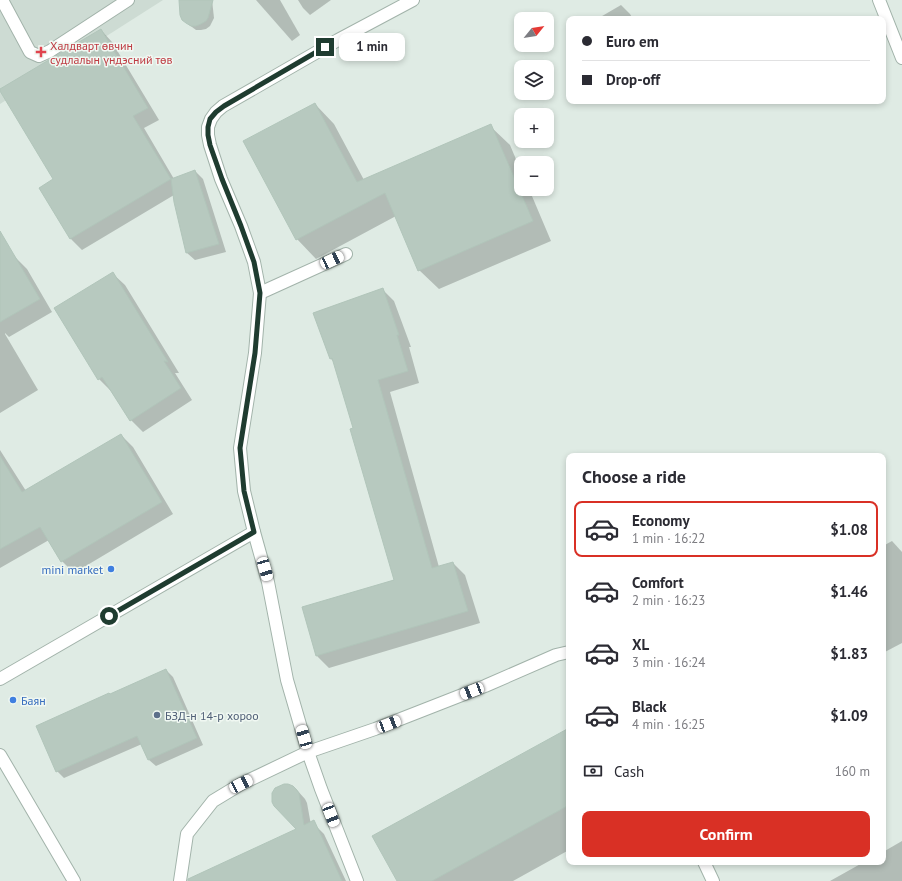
<!DOCTYPE html>
<html lang="en">
<head>
<meta charset="utf-8">
<style>
	:root { --surface:#fff; --page:#f7f7f7; --text:#2b2b33; --muted:#7c7c81; --line:#e1e1e2; --accent:#d93025 }
	body { margin:0; font-family:"PT Sans",sans-serif; background:var(--page); color:var(--text); height:100vh; display:flex; flex-direction:column; font-size:15px; white-space:nowrap }
	* { box-sizing:border-box; margin:0 }
	p { font-size:13px; color:var(--muted) }
	.icon { flex:none; width:22px; height:22px; fill:none; stroke:currentColor; stroke-width:2; stroke-linecap:round; stroke-linejoin:round }
	.map { position:relative; flex:1; overflow:hidden }
	.side { position:absolute; left:566px; top:453px; width:320px; height:412px; display:flex; flex-direction:column; background:var(--surface); border-radius:8px; box-shadow:0 2px 6px #0003 }
	.side>* { flex:none }
	.banner { position:absolute; left:566px; top:16px; width:320px; height:88px; border-radius:8px; box-shadow:0 2px 6px #0003; display:grid; align-content:center; height:88px; padding:0 16px; background:var(--surface) }
	.needle { width:26px; rotate:60deg }
	.fabs { position:absolute; left:514px; top:12px; display:grid; gap:8px }
	.fabs a { display:grid; place-items:center; width:40px; height:40px; border-radius:8px; background:var(--surface); box-shadow:0 2px 6px #0003; font-size:20px }
	.end { position:absolute; width:18px; height:18px; margin:-9px; border:5px solid #1f3c30; background:#fff; box-shadow:0 0 0 2px #fff }
	.from { border-radius:50% }
	.bubble { position:absolute; height:28px; border-radius:8px; background:var(--surface); box-shadow:0 2px 6px #0003; font-size:13px; font-weight:800; line-height:28px; text-align:center }
	.car { position:absolute; width:12px; height:24px; margin:-12px -6px; border-radius:5px; box-shadow:0 0 3px 1px #0007; background:linear-gradient(#fff 24%,#345 0 40%,#fff 0 76%,#345 0 86%,#fff 0) }
	.banner b { display:flex; align-items:center; gap:14px; height:38px; font-size:15px }
	.banner b+b { border-top:1px solid var(--line) }
	.banner i { width:10px; height:10px; background:var(--text) }
	ul { padding:0; list-style:none }
	li { display:flex; align-items:center; gap:12px; height:56px; margin:0 8px 6px; padding:0 8px; border:2px solid transparent; border-radius:8px }
	li div { flex:1 }
	li b { display:block; font-size:15px }
	li em { font-style:normal; font-weight:800 }
	li.current { border-color:var(--accent) }
	li>.icon { width:36px; height:36px; stroke-width:1.5 }
	h2 { padding:0 16px; font-size:18px; line-height:48px }
	.pay { display:flex; align-items:center; gap:10px; height:44px; padding:0 16px; font-size:15px }
	.pay p { margin-inline-start:auto }
	.action { display:flex; gap:8px; margin-top:auto; padding:8px 16px }
	.action a { flex:1; height:46px; border-radius:8px; background:var(--accent); color:#fff; font-size:16px; font-weight:800; line-height:46px; text-align:center }
	.map>svg:first-child { display:block }
</style>
</head>
<body>
<div class="map">
<svg width="902" height="881" viewBox="0 0 902 881">
	<rect width="100%" height="100%" fill="#dfebe4"/>
	<!-- built -->
	<path fill="#cddbd3" d="M0 0H163L0 104Z"/>
	<!-- shadow -->
	<g fill="#0003">
		<path d="M186 0H212L214 18 210 26 206 29 201 30H196L188 24Z"/>
		<path d="M256 0H280L300 35 292 41Z"/>
		<path d="M298 0H331L310 15 303 8Z"/>
		<path d="M621 5 630 14 633 19H597Z"/>
		<path d="M101 30 112 42 159 120 144 128 174 179 195 171 203 179 226 252 195 260 187 253 174 195 82 250 71 239 40 188 54 180Z"/>
		<path d="M315 104 334 124 364 180 490 126 510 145 521 171V189H529L551 241 439 289 419 270 396 216 316 259 297 239Z"/>
		<path d="M0 237 14 256 27 269 52 312 9 337 5 333V334L38 390 0 413Z"/>
		<path d="M113 274 125 285 179 373H175L192 400 143 432 131 420 111 391 99 379Z"/>
		<path d="M382 289 394 301 411 347H409L419 383 390 392 439 567 453 563 465 575 480 623 329 668 317 656 303 608 395 580 354 428 334 362 331 359 314 313Z"/>
		<path d="M121 435 133 447 173 514 74 573 62 561 49 540 0 568V450L26 491Z"/>
		<path d="M892 541 902 552V643L883 653V546Z"/>
		<path d="M166 670 173 677 203 745 156 766 149 760 142 744 64 778 57 771Z"/>
		<path d="M569 729V850L513 881H398Z"/>
		<path d="M296 789 305 799 307 803 311 825H315L324 834 346 881H217L298 829Z"/>
		<path d="M902 841V881H830L864 862H883V852Z"/>
	</g>
	<!-- building -->
	<g fill="#b7c9bf" stroke="#b1c5ba">
		<path d="M179 0H213L208 18 206 21 201 24 196 26H191L186 23 182 20 180 15Z"/>
		<path d="M101 29 148 108 133 116 171 179 70 239 39 188 53 179 0 91V89Z"/>
		<path d="M315 103 357 182 491 124 533 221 418 271 385 193 296 240 243 141Z"/>
		<path d="M195 170 219 244 186 253 174 202 171 179Z"/>
		<path d="M0 231 40 299 0 322Z"/>
		<path d="M113 272 168 362 164 361 181 388 130 421 102 377 98 380 54 308Z"/>
		<path d="M383 288 399 335H397L408 371 378 380 432 568 453 562 468 611 316 656 302 607 394 580 350 429 353 428 332 358 330 359 313 313Z"/>
		<path d="M121 434 162 502 61 562 40 527 0 549V456L22 492Z"/>
		<path d="M166 669 197 738 148 760 137 736 56 772 36 726 109 693 110 694Z"/>
		<path d="M569 728V805L432 881H397L372 836Z"/>
		<path d="M284 784H288L293 786 296 789 299 793 304 825 314 820 342 881H188V879L296 829 274 806 272 802V793L275 788Z"/>
	</g>
	<g fill="none" stroke-linecap="round" stroke-linejoin="round">
		<!-- service casing -->
		<g stroke="#a2b3aa" stroke-width="14">
			<g id="service">
				<path d="M2 0 30 52 39 56 50 51 128 0"/>
				<path d="M260 293 346 254"/>
			</g>
		</g>
		<!-- minor casing -->
		<g stroke="#a2b3aa" stroke-width="14">
			<g id="minor">
				<path d="M879 0 902 58"/>
				<path d="M254 532 268 582 287 680 308 752 321 789 357 881"/>
				<path d="M0 679 254 532 244 491 240 448 255 353 260 293 254 262 241 226 221 179 210 145 208 135V127L211 119 216 112 223 106 338 40 413 0"/>
				<path d="M0 755 74 881"/>
				<path d="M704 862 713 881"/>
				<path d="M180 881 187 834 213 801 241 784 308 752 375 729 485 686 556 655 569 652"/>
			</g>
		</g>
		<!-- service -->
		<use href="#service" stroke="#fff" stroke-width="12"/>
		<!-- minor -->
		<use href="#minor" stroke="#fff" stroke-width="12"/>
	</g>
	<g fill="none" stroke-linecap="round" stroke-linejoin="round">
		<!-- route -->
		<path stroke="#1f3c30" stroke-width="5" d="M109 616 254 532 244 491 240 448 255 353 260 293 254 262 241 226 222 179 210 145 208 135V127L210 119 216 112 224 106 325 47"/>
	</g>
	<!-- markers -->
	<path fill="#e0444e" stroke="#f0f8f2" stroke-width="1.5" d="M39 46h4v4h4v4h-4v4h-4v-4h-4v-4h4z"/>
	<g fill="#3f7fe0" stroke="#f0f8f2" stroke-width="1.5">
		<circle cx="111" cy="569" r="4"/>
		<circle cx="13" cy="700" r="4"/>
	</g>
	<circle fill="#5c6f8a" stroke="#f0f8f2" stroke-width="1.5" cx="157" cy="715" r="4"/>
	<g text-anchor="middle" dominant-baseline="central" stroke-width="3" stroke-linejoin="round" paint-order="stroke">
		<!-- health labels -->
		<g font-size="12" fill="#be3a42" stroke="#f0f8f2" text-anchor="start">
			<text x="50" y="45">Халдварт өвчин<tspan x="50" dy="14">судлалын үндэсний төв</tspan></text>
		</g>
		<!-- shop labels -->
		<g font-size="12" fill="#366cbe" stroke="#f0f8f2" text-anchor="end">
			<text x="103" y="569">mini market</text>
			<text x="21" y="700" text-anchor="start">Баян</text>
		</g>
		<!-- service labels -->
		<g font-size="12" fill="#4e5e75" stroke="#f0f8f2" text-anchor="start">
			<text x="165" y="715">БЗД-н 14-р хороо</text>
		</g>
	</g>
</svg>
<div class="fabs">
<a><svg class="needle" viewBox="-14 -14 28 28"><path d="M0-13l5 13h-10z" fill="#e53935"/><path d="M0 13l5-13h-10z" fill="#7c7c81"/></svg></a>
<a><svg class="icon" aria-label="layers" viewBox="0 0 24 24"><path d="M12 4l9 5-9 5-9-5zM3 14l9 5 9-5"/></svg></a>
<a>+</a>
<a>−</a>
</div>
<i class="end from" style="left:109px;top:616px"></i>
<i class="end" style="left:325px;top:47px"></i>
<div class="bubble" style="left:339px;top:33px;width:66px">1 min</div>
<i class="car" style="left:332px;top:260px;rotate:65deg"></i>
<i class="car" style="left:265px;top:569px;rotate:164deg"></i>
<i class="car" style="left:472px;top:691px;rotate:249deg"></i>
<i class="car" style="left:389px;top:724px;rotate:69deg"></i>
<i class="car" style="left:304px;top:737px;rotate:344deg"></i>
<i class="car" style="left:241px;top:784px;rotate:64deg"></i>
<i class="car" style="left:331px;top:815px;rotate:159deg"></i>
<div class="banner">
<b><i class="from"></i>Euro em</b>
<b><i></i>Drop-off</b>
</div>
<section class="side">
<h2>Choose a ride</h2>
<ul>
<li class="current"><svg class="icon" aria-label="car" viewBox="0 0 24 24"><path d="M5 17H2v-5l4-1 3-4h7l3 4 3 1v5h-3M9 17h6M6 11h13"/><circle cx="7" cy="17" r="2"/><circle cx="17" cy="17" r="2"/></svg><div><b>Economy</b><p>1 min · 16:22</p></div><em>$1.08</em></li>
<li><svg class="icon" aria-label="car" viewBox="0 0 24 24"><path d="M5 17H2v-5l4-1 3-4h7l3 4 3 1v5h-3M9 17h6M6 11h13"/><circle cx="7" cy="17" r="2"/><circle cx="17" cy="17" r="2"/></svg><div><b>Comfort</b><p>2 min · 16:23</p></div><em>$1.46</em></li>
<li><svg class="icon" aria-label="car" viewBox="0 0 24 24"><path d="M5 17H2v-5l4-1 3-4h7l3 4 3 1v5h-3M9 17h6M6 11h13"/><circle cx="7" cy="17" r="2"/><circle cx="17" cy="17" r="2"/></svg><div><b>XL</b><p>3 min · 16:24</p></div><em>$1.83</em></li>
<li><svg class="icon" aria-label="car" viewBox="0 0 24 24"><path d="M5 17H2v-5l4-1 3-4h7l3 4 3 1v5h-3M9 17h6M6 11h13"/><circle cx="7" cy="17" r="2"/><circle cx="17" cy="17" r="2"/></svg><div><b>Black</b><p>4 min · 16:25</p></div><em>$1.09</em></li>
</ul>
<div class="pay"><svg class="icon" aria-label="cash" viewBox="0 0 24 24"><path d="M3 7h18v10H3z"/><circle cx="12" cy="12" r="2"/></svg>Cash<p>160 m</p></div>
<div class="action"><a>Confirm</a></div>
</section>
</div>
</body>
</html>
